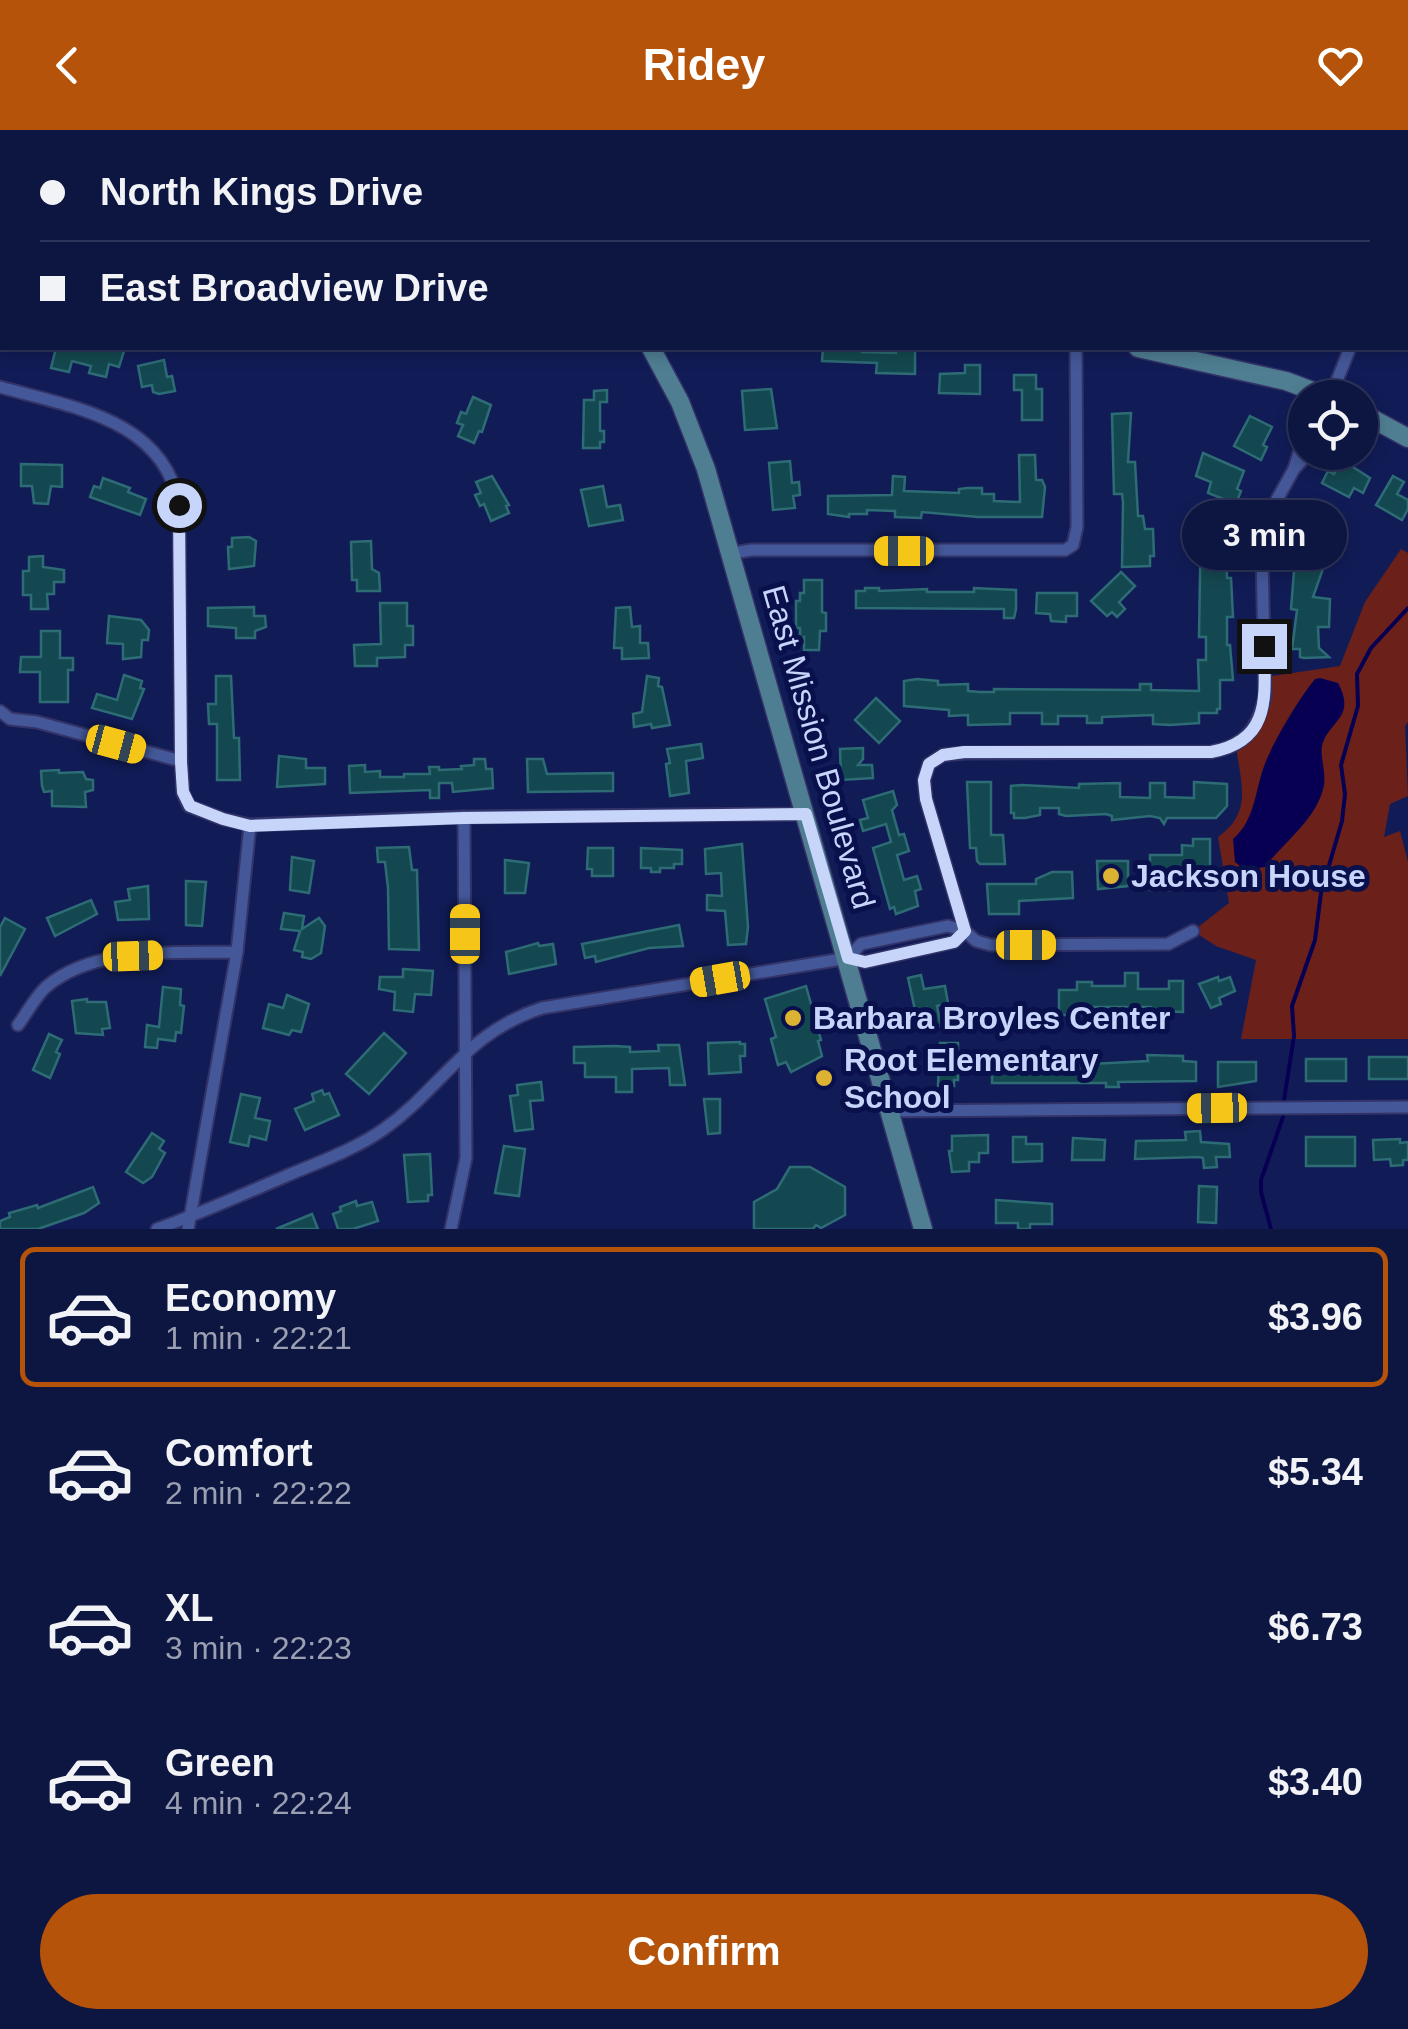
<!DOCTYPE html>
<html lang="en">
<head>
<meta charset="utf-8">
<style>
	:root { --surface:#0d1541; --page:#161e48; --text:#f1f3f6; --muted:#9a9fb1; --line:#2d345a; --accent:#b45309 }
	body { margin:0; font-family:Arial,sans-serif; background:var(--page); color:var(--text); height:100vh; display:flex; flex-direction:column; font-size:38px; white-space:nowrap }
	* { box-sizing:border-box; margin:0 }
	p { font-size:32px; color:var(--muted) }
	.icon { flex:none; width:55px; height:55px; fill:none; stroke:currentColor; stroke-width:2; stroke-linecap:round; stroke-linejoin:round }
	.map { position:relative; height:1099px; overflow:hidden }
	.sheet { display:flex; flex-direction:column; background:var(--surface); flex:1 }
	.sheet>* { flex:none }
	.hud { position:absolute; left:0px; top:0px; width:1410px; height:220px; box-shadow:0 5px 15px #0003,0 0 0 2px var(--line); display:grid; align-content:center; height:220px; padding:0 40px; background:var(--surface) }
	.fabs { position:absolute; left:1288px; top:250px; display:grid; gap:20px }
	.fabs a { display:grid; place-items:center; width:90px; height:90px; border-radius:50%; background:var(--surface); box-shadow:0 5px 15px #0003,0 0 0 2px var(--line); font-size:50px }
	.end { position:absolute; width:45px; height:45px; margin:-22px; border:12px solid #c7d5fa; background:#111; box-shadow:0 0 0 5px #111 }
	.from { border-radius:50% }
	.bubble { position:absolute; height:70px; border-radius:35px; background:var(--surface); box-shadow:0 5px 15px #0003,0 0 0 2px var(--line); font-size:32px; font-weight:700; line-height:70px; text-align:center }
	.car { position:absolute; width:30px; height:60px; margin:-30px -15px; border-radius:12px; box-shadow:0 0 8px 2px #0007; background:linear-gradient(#f5c518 24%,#345 0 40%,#f5c518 0 76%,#345 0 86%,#f5c518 0) }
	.hud b { display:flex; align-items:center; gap:35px; height:95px; font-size:38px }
	.hud b+b { border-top:2px solid var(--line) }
	.hud i { width:25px; height:25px; background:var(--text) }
	ul { padding:18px 0 0; list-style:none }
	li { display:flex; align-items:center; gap:30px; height:140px; margin:0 20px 15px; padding:0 20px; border:5px solid transparent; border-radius:15px }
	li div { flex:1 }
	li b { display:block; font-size:38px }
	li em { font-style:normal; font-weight:700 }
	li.on { border-color:var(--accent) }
	li>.icon { width:90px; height:90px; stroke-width:1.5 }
	.cta { display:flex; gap:20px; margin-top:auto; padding:20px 40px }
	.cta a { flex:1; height:115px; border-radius:60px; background:var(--accent); color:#fff; font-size:40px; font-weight:700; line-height:115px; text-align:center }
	header { display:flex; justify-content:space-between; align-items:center; height:130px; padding:0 40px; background:var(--accent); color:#fff; font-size:45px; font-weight:700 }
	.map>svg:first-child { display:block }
</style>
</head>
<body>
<header><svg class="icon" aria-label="back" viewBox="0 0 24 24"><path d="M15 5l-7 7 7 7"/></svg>Ridey<svg class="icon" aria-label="heart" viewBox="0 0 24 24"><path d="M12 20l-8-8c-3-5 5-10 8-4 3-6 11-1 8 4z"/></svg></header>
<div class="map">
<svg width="1408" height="1099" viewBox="0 0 1408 1099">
	<rect width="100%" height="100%" fill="#111c57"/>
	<!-- green -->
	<path fill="#6b2119" d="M1401 419 1408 423V592L1405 596 1408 666 1390 674 1384 707 1400 701 1408 732V909H1241L1256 830 1216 816 1193 801 1229 773 1218 707C1254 682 1240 652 1236 615L1249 607 1265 547 1340 536 1365 472Z"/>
	<!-- water -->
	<path fill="#070052" d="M1320 548 1338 553C1357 588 1328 591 1322 616 1320 627 1326 642 1324 655 1318 688 1284 712 1265 737L1245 740 1235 732 1233 709C1256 690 1255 657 1266 631 1275 609 1300 567 1315 549Z"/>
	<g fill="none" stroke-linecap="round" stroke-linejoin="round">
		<!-- stream -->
		<g stroke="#070052" stroke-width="4">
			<path d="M1284 970 1294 906 1292 876 1315 810 1321 763 1342 691 1345 664 1341 635 1358 576 1357 544 1371 518 1408 478"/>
			<path d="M1271 1099 1261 1062V1050L1283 987"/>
		</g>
	</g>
	<!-- building -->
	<g fill="#144850" stroke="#2d6b75" stroke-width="2.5">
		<path d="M56 218H125L119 237 109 234 106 247 89 243 91 236 72 231 69 242 51 238Z"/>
		<path d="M823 218H862V222L896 223V220H915V244L876 243 877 233 822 231Z"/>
		<path d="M164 230 167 247 172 246 175 261 159 264 153 262 152 255 142 257 138 236Z"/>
		<path d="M965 235H980V264L939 263 940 244 965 243Z"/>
		<path d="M1014 245H1036V259H1042V290H1022V260H1014Z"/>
		<path d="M771 259 777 298 745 300 742 261Z"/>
		<path d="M607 260V272H600V301H604V312H600V318H583L584 270H594V261Z"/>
		<path d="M473 267 491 275 482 302 479 301 474 313 458 306 463 295 457 293 461 282 466 284Z"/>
		<path d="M1131 283 1128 332H1135L1138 386H1143L1145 399H1153L1154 426H1150V436L1122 437 1123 372 1122 364H1114L1112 284Z"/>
		<path d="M1250 286 1272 297 1263 315 1267 317 1261 330 1234 316Z"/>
		<path d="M1203 323 1244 341 1237 359 1241 361 1236 374 1208 363 1211 352 1196 346Z"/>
		<path d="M1019 325H1035L1036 350H1042L1045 357 1042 387H978L922 382 921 388 895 387V381L867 380V384H849V387L828 384V366L892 365 893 346 905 347 904 361 959 363V359L967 358H982V364H994V371L1020 372Z"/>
		<path d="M1342 330 1370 348 1363 363 1354 358 1349 367 1322 353 1328 341 1334 344Z"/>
		<path d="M790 331 792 353 799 352 800 365 793 366 795 378 773 380 769 333Z"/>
		<path d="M21 334 62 335V357L51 356 48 374 34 373 32 356H21Z"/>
		<path d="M492 346 509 375 506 376 509 383 491 391 484 374 480 376 475 365 481 363 476 352Z"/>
		<path d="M1393 346 1404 352 1397 364 1408 370V379L1402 390 1376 375Z"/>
		<path d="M103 348 130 358 128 362 146 369 140 385 90 367 94 356 100 358Z"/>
		<path d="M603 356 607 377 620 375 623 390 589 396 581 360Z"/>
		<path d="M1316 381 1342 393 1320 435 1324 436 1313 467 1330 469 1329 497H1318L1319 518 1329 527 1304 528 1300 527V519H1292L1297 480 1291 479 1294 441 1290 439 1301 407 1294 404 1301 391 1308 395Z"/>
		<path d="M1201 384H1226V404H1231V418H1226L1227 448H1231L1233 487H1227V515H1230L1233 550H1220V579H1217V583H1199V593L1170 595 1153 594V585L1102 587V593H1087V586H1058V594H1042V583H1010V594L968 595V585L949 586V580L904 576V551L917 549 938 551V555L968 554V561L980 562H994V559L1140 560V554H1151V560L1199 561 1198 530H1206V507H1199Z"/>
		<path d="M249 407 256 411 254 436 229 439 228 417H232V408Z"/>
		<path d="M371 411 372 439 379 443 380 461H357V450H352L351 412Z"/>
		<path d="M43 426V437L64 440V452H54V464H47L48 479H31V465H23V441H29V427Z"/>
		<path d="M1121 442 1135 456 1119 472 1125 479 1117 487 1112 482 1107 486 1091 471Z"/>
		<path d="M804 450H822V482L826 483V501H820L819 520H804V507H800V498H796V471H800V463H804Z"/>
		<path d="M865 458H879V461L927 459V462H974V458L1016 460V479L1014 488H1004V479L856 478V461H865Z"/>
		<path d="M1037 463H1077V486H1066V492L1051 491 1050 484 1036 483Z"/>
		<path d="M380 473H407V496H413V515H405V527L377 528V536H355L354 515 381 514Z"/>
		<path d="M254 477V486H265L266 497 255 501V508H236V498L208 496V478Z"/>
		<path d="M630 477 632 497 640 496V513H648L649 528 622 529V518H614L616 478Z"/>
		<path d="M109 486 141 490 149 500 148 510H142L141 527 123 529V514L107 513Z"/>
		<path d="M41 501H60V528H73V540H68V572H40V542H20L21 527H41Z"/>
		<path d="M124 545 142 551 140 558 144 559 132 589 92 578 97 564 117 570Z"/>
		<path d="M216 546H231L234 608H239L240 650H217V594H209L208 574H216Z"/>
		<path d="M647 546 659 548 658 556 662 557 670 595 652 598 651 594 634 597 633 584 642 582Z"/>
		<path d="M876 568 900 591 879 613 855 590Z"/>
		<path d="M701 614 703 628 686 631 689 663 670 666 666 634 670 633 667 619Z"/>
		<path d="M863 618V629L858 635H872L873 648 841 650 840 619Z"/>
		<path d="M279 626 306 629V638H325V654L277 657Z"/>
		<path d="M474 629H485L486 639H492L493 658 453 662 452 653H439V668H430V660L350 663 349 636 365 635V642L380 641V647H404V644H430L429 637H439V640L462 639 461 636 474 635Z"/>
		<path d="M527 629H543L547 644 613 643V661L528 662Z"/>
		<path d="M59 640V643L83 642 86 649 93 650V660L85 662 86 677 52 676V661L44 662 42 656 41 641Z"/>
		<path d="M967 652H991V705H1003L1005 734H980L977 731 976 718H970Z"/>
		<path d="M1194 652 1227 654V676L1216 688H1167L1164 694 1160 688 1150 686 1112 690V686L1106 684 1066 686 1059 684V678H1040V685L1025 688H1014V683H1011V656L1022 655 1079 658V654L1120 653V667L1150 668V653H1165V667L1194 668Z"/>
		<path d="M893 661 897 675 892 680 899 705 904 704 909 721 897 725 904 750 917 746 921 759 915 761 918 776 896 784 894 777 890 779 873 718 891 712 886 694 863 701 860 690 868 688 863 670Z"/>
		<path d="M1193 709H1210V740L1196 742V755H1175V760H1150V725H1182V715L1193 716Z"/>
		<path d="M742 714 748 797 746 814 728 815 725 781 707 780V765L722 766 721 743 706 744 705 719Z"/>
		<path d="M409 717 412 740H417L419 820 389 819 388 758 385 732H378L377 718Z"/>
		<path d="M588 718H613V746H592V739H587Z"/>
		<path d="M641 718 682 720V734H674V738H660V742H651V738H641Z"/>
		<path d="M292 727 314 731 309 763 290 760Z"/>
		<path d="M505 730 529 733 525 763H505Z"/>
		<path d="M1097 731H1128V756L1098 759Z"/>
		<path d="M1052 742H1072L1073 768 1019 771V784H989L987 754H1036V749Z"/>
		<path d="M186 751 206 752 202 796 186 795Z"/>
		<path d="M148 756 149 789 118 790 115 772 130 770 128 759Z"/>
		<path d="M91 770 97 784 55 806 47 788Z"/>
		<path d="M284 783 304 786 302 799 319 788 325 796 321 823 311 829 302 827 303 822 294 820 300 801 281 799Z"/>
		<path d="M5 788 25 799 0 846V797Z"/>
		<path d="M679 795 683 816 649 818 596 832 595 826 585 828 582 814Z"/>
		<path d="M538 813 539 816 553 814 556 834 509 844 506 822Z"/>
		<path d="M403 839 433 841 431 865 415 864 413 882 394 880 395 862 379 859 380 847H403Z"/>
		<path d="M1125 843H1138V859H1169V851H1183V882L1151 881V877H1092V885H1059V860H1077V852H1092V856H1125Z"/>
		<path d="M921 845 924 859 945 856 948 873 937 876 941 896 932 898 927 878 915 880 908 848Z"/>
		<path d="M1218 847 1219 851 1230 847 1235 861 1219 868 1221 874 1211 878 1199 854Z"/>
		<path d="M806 856 821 910 818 911 822 926 791 942 786 932 778 935 771 909 776 907 765 869Z"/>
		<path d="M163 857 181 859 180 875 184 876 181 903 176 902 175 911 158 909 157 918 145 917 147 895 159 897Z"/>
		<path d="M287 865 309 874 301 902 292 900 289 905 263 898 269 874 283 878Z"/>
		<path d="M87 869V872H106L110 898 102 899 103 905 76 903 72 871Z"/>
		<path d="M384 903 406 923 369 964 346 944Z"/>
		<path d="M49 904 62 910 56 922 60 924 50 948 33 940Z"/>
		<path d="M740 912V914H745V926H740L741 942 709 944 708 913Z"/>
		<path d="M940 913H958V950H954V956H938Z"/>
		<path d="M658 915H679L685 955H670L669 938 632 939V962H616V947H585V933H574V917L615 916 630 917V922L659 921Z"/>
		<path d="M1072 922V935L1148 931 1147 925 1183 926V931L1196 932V951L1118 952 1119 957H1106V953H992V936L1008 935V928H1028V923Z"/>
		<rect x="1369" y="927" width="39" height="22"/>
		<rect x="1306" y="929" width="40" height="22"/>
		<path d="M1218 932H1256V951L1218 957Z"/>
		<path d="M541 952 543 970 530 971 533 999 515 1001 510 966 518 965 517 955Z"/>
		<path d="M322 960 324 965 329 963 339 985 305 1000 295 979 314 971 312 964Z"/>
		<path d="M241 964 260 968 255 988 270 991 266 1010 250 1006 248 1016 230 1012Z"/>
		<path d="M704 969H720V1003L708 1004Z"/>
		<path d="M1200 1001 1201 1012 1229 1014 1230 1027H1216L1217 1037 1204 1038 1203 1028 1199 1027 1135 1029 1136 1011 1186 1010 1185 1002Z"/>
		<path d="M152 1003 164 1011 159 1019 165 1023 152 1047 143 1053 126 1042Z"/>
		<path d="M988 1005V1023H979V1032H969V1041L952 1042 949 1021H952V1006Z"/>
		<path d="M1013 1007H1026V1014H1042V1031L1013 1032Z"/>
		<rect x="1306" y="1007" width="49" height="29"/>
		<path d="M1073 1008 1105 1010 1104 1030H1072Z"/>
		<path d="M1400 1009V1013L1408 1012V1030H1403V1035L1391 1036 1390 1029 1374 1030 1373 1010Z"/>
		<path d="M504 1016 525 1019 519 1066 495 1063Z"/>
		<path d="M430 1024 432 1065H428V1071L408 1072 404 1025Z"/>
		<path d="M790 1037H810L845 1057V1085L821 1098 816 1095 813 1099H754V1072L777 1059Z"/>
		<path d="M1199 1056 1217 1057 1216 1093 1198 1092Z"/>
		<path d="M93 1057 99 1073 84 1083 38 1099H0V1091L10 1087 9 1083 37 1075 38 1078Z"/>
		<path d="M996 1070 1052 1074V1094H1030V1099H1018V1093H996Z"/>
		<path d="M356 1071 357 1076 372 1072 378 1091 353 1099H338L333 1084 341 1081 340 1077Z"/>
		<path d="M312 1084 318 1099H276Z"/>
	</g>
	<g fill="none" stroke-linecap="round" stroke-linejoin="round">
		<!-- street casing -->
		<g stroke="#333368" stroke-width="15">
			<g id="street">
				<path d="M777 0V2"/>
				<path d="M171 2 172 0"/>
				<path d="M1007 2V0"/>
				<path d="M1135 2V0"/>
				<path d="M1408 76V75"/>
				<path d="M0 136 2 137"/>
				<path d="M0 257C71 277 164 289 179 375L181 631 183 663 189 676 223 689 250 695 464 687 806 684"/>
				<path d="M1330 268 1350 218"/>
				<path d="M1305 303 1294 339 1310 322"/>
				<path d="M732 423 752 420H1065L1073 415 1077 397 1076 218"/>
				<path d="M0 581 10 589 37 592 181 631"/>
				<path d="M965 801 926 669 924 650 929 634 943 625 964 623 1211 622C1245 616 1258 599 1265 565L1262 424 1274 375 1294 339"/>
				<path d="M848 828 861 814 948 796 965 801 976 811 991 815 1168 814 1193 801"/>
				<path d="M18 895C27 883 35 867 46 857 95 815 177 824 237 822"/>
				<path d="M888 981 1408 977"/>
				<path d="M157 1099C201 1083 244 1064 286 1046 319 1032 354 1020 384 999 444 956 465 903 542 878L848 828 865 832 954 812 965 801"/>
				<path d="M188 1099 237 822 250 695"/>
				<path d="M451 1099 466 1028 464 687"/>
			</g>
		</g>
		<!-- secondary casing -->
		<g stroke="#333368" stroke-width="21">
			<g id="secondary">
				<path d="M419 0 423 2"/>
				<path d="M651 218 680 272 706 339 923 1099"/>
				<path d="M1138 218 1286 251 1331 268"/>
				<path d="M1360 282 1408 308"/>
			</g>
		</g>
		<!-- street -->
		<use href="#street" stroke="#445899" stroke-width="11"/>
		<!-- secondary -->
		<use href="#secondary" stroke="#4f7e92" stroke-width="18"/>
	</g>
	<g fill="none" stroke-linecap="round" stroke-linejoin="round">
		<!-- route -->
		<path stroke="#c7d5fa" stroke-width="12" d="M179 375 181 632 183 662 190 676 223 689 250 696 464 688 806 684 848 828 865 832 954 812 965 801 926 669 924 650 929 634 943 625 964 622H1211C1272 611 1265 566 1264 516"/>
	</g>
	<!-- markers -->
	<g fill="#dcb233" stroke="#09104c" stroke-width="4">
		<circle cx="1111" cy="746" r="10"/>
		<circle cx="793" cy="888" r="10"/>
		<circle cx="824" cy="948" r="10"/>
	</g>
	<g text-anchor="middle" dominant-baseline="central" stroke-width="10" stroke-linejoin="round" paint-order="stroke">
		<!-- street labels -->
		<g font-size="32" fill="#c7d5fa" stroke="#09104c">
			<text transform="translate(819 617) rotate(74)">East Mission Boulevard</text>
		</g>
		<!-- poi labels -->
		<g font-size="32" font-weight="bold" fill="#c7d5fa" stroke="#09104c" text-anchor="start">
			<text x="1131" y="746">Jackson House</text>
			<text x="813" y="888">Barbara Broyles Center</text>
			<text x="844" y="930">Root Elementary<tspan x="844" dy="37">School</tspan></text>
		</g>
	</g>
</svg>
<div class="fabs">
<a><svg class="icon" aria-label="locate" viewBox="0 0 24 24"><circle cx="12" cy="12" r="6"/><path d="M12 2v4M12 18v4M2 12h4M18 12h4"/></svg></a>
</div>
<i class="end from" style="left:179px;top:375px"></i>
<i class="end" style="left:1264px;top:516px"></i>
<div class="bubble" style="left:1182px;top:370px;width:165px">3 min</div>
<i class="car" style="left:904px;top:421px;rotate:270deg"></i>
<i class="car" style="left:116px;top:614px;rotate:105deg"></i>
<i class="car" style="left:465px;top:804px;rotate:0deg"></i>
<i class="car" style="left:1026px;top:815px;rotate:90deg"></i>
<i class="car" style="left:133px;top:826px;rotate:88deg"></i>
<i class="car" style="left:720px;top:849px;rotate:260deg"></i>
<i class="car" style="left:1217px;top:978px;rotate:269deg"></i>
<div class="hud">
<b><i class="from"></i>North Kings Drive</b>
<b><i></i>East Broadview Drive</b>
</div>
</div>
<section class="sheet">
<ul>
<li class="on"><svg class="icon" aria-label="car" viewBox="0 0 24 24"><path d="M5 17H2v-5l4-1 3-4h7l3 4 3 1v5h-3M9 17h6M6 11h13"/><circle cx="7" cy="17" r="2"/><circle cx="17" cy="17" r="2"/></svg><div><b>Economy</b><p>1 min · 22:21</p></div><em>$3.96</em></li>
<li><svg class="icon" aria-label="car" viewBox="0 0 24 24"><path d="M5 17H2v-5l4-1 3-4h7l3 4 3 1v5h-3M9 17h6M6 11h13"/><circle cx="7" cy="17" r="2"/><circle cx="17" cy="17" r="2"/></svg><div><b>Comfort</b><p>2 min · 22:22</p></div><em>$5.34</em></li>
<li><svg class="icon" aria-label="car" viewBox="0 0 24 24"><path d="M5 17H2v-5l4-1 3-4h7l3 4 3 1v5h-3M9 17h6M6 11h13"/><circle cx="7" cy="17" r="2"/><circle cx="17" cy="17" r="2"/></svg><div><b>XL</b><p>3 min · 22:23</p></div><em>$6.73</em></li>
<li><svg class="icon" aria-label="car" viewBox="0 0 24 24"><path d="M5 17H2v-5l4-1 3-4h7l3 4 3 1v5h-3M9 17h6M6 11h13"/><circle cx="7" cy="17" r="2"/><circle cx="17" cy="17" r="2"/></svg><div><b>Green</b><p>4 min · 22:24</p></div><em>$3.40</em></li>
</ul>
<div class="cta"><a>Confirm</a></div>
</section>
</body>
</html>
